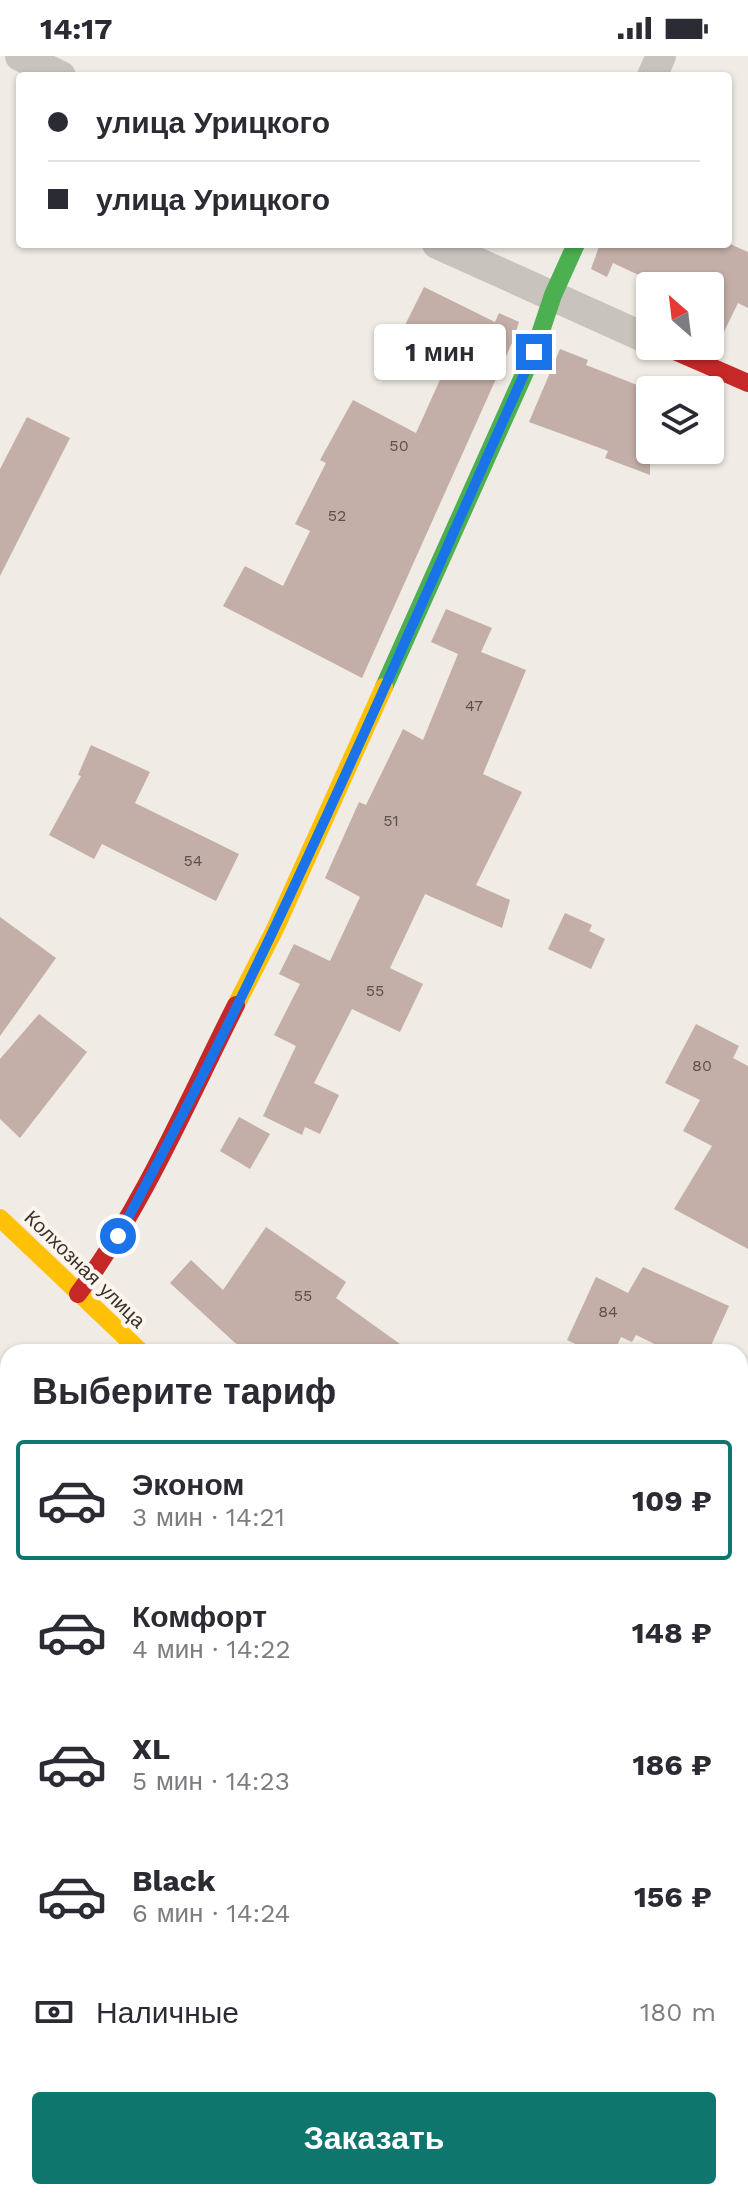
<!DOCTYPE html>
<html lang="ru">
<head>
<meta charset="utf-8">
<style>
	:root { --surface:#fff; --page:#f7f7f7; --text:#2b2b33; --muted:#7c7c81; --line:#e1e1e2; --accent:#0f766e }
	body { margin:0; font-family:"Work Sans",sans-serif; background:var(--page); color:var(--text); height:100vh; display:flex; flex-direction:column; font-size:30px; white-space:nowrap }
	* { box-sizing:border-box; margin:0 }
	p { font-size:26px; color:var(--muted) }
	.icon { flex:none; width:44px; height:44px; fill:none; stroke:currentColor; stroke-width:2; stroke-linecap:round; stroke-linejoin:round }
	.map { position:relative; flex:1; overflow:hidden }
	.panel { position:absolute; left:0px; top:1288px; width:748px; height:856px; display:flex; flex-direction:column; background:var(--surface); border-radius:24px 24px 0 0; box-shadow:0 2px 6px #0004 }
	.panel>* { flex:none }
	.top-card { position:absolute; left:16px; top:16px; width:716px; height:176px; border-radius:8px; box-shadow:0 2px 6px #0004; display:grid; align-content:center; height:176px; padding:0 32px; background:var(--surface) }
	.needle { width:52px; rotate:332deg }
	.tools { position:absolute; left:636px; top:216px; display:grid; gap:16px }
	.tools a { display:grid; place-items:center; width:88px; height:88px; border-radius:8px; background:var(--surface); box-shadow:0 2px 6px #0004; font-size:40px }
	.end { position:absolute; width:36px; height:36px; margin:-18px; border:10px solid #1a73e8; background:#fff; box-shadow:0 0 0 4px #fff }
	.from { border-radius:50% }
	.bubble { position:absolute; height:56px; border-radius:8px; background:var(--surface); box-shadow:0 2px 6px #0004; font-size:26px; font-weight:700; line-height:56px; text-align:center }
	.top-card b { display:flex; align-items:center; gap:28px; height:76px; font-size:30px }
	.top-card b+b { border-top:2px solid var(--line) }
	.top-card i { width:20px; height:20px; background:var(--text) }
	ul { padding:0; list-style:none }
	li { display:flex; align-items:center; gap:24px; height:120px; margin:0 16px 12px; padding:0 16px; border:4px solid transparent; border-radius:8px }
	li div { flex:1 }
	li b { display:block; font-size:30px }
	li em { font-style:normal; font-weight:700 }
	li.on { border-color:var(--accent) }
	li>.icon { width:72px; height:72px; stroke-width:1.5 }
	h2 { padding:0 32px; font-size:36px; line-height:96px }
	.pay { display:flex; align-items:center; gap:20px; height:88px; padding:0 32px; font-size:30px }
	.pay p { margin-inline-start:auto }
	.primary-button { display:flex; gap:16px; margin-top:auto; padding:16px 32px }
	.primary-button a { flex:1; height:92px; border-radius:8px; background:var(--accent); color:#fff; font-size:32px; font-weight:700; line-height:92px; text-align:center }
	.status { display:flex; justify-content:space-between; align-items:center; height:56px; padding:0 40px; background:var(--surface); direction:ltr }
	.status svg { height:22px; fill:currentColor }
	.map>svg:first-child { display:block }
</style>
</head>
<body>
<div class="status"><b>14:17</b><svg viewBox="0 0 49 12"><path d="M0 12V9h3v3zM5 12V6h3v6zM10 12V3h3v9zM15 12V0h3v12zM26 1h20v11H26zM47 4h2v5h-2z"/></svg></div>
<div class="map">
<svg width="748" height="2144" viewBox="0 0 748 2144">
	<rect width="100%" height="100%" fill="#f0ebe5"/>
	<!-- building -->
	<g fill="#c3afa7">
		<path d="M600 188H730L748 196V252L738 247 718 288 710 284V230H662L613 207 607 221 591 213Z"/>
		<path d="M424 231 495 266 499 257 519 266 512 287 362 622 223 550 245 510 283 530 310 475 295 468 326 407 320 404 353 344 416 377 443 317 393 293Z"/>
		<path d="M560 293 588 304 586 309 650 334V419L605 402 608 395 529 366Z"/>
		<path d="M27 361 70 382 0 520V413Z"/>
		<path d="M446 553 492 572 481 596 526 614 483 718 522 736 476 829 510 844 502 872 425 838 390 912 423 928 400 976 352 953 314 1027 339 1039 320 1078 305 1071 302 1079 263 1060 296 990 274 979 300 928 279 918 294 888 330 905 360 841 325 822 359 746 366 749 403 673 423 684 458 598 431 586Z"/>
		<path d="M91 689 150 716 135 747 239 798 216 845 102 788 94 803 49 779 81 720 78 719Z"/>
		<path d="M565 857 592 869 589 875 605 883 591 913 548 893Z"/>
		<path d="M0 861 56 902 0 980Z"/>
		<path d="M39 958 87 996 20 1082 0 1063V1003Z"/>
		<path d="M696 968 739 990 733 1002 748 1010V1193L674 1153 712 1090 683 1075 700 1044 665 1027Z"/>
		<path d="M239 1061 270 1078 250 1113 220 1095Z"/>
		<path d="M266 1171 346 1226 336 1242 411 1296H248L234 1286 170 1227 191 1204 223 1234Z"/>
		<path d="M643 1211 729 1250 708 1296H671L636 1279 632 1286 621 1281 614 1296H593L567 1284 596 1221 628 1237Z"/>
	</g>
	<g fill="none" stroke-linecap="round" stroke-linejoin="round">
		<!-- lane -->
		<g stroke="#c9c3be" stroke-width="14">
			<path d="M0 1856 8 1858"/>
			<path d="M740 1913 748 1917"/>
		</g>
		<!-- street -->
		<g stroke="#c9c3be" stroke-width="30">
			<path d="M20 0 61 20"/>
			<path d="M652 20 661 0"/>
			<path d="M437 188 650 284"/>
			<path d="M421 2144 424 2136"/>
		</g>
		<!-- fast -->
		<path stroke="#4caf50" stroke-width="18" d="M384 631 534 296 553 239 576 188"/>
		<!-- slow -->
		<g stroke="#ffc107" stroke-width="18">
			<path d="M236 949 275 873 384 631"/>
			<path d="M0 1162 141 1296"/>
		</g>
		<!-- jam -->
		<g stroke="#c62828" stroke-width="18">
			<path d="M663 290 748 327"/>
			<path d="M78 1238C143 1150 187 1046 236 949"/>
			<path d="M740 1421 748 1403"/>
		</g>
	</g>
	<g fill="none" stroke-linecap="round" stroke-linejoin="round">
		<!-- route -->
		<path stroke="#1a73e8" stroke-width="10" d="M118 1180C275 895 400 593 534 296"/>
	</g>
	<g text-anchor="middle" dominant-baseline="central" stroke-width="8" stroke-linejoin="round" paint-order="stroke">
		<!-- number labels -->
		<g font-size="16" fill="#5d504a">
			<text x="399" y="389">50</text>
			<text x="337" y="459">52</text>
			<text x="474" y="649">47</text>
			<text x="391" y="764">51</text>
			<text x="193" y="804">54</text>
			<text x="375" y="934">55</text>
			<text x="702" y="1009">80</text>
			<text x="303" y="1239">55</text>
			<text x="608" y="1255">84</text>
		</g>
		<!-- street labels -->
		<g font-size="20" fill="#3b302b" stroke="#fbf5ee">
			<text transform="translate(85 1213) rotate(44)">Колхозная улица</text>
		</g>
	</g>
</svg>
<div class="tools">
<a><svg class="needle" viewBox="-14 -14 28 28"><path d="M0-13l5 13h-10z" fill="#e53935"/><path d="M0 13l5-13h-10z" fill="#7c7c81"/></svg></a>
<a><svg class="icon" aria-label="layers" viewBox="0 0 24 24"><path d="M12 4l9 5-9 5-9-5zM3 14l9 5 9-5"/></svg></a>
</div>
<i class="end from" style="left:118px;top:1180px"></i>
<i class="end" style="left:534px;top:296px"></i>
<div class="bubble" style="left:374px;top:268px;width:132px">1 мин</div>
<div class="top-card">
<b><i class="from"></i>улица Урицкого</b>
<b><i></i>улица Урицкого</b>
</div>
<section class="panel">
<h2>Выберите тариф</h2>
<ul>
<li class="on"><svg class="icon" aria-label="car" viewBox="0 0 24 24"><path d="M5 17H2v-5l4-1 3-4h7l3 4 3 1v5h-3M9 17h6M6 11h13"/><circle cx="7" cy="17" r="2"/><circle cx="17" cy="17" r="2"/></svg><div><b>Эконом</b><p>3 мин · 14:21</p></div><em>109 ₽</em></li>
<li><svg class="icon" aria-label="car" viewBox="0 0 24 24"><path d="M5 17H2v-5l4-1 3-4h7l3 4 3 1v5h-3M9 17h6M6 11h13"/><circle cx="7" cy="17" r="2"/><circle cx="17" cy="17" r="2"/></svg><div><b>Комфорт</b><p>4 мин · 14:22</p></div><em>148 ₽</em></li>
<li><svg class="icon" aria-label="car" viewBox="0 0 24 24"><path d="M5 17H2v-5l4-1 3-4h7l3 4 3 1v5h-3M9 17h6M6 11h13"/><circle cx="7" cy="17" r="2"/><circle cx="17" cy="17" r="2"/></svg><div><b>XL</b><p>5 мин · 14:23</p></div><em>186 ₽</em></li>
<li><svg class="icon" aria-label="car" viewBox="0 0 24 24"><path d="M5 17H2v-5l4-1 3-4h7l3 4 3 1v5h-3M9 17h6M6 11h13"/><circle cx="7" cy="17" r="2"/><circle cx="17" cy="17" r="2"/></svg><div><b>Black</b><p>6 мин · 14:24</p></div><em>156 ₽</em></li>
</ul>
<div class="pay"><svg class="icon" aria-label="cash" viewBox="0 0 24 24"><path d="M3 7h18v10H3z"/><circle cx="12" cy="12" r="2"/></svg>Наличные<p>180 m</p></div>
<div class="primary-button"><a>Заказать</a></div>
</section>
</div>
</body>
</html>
